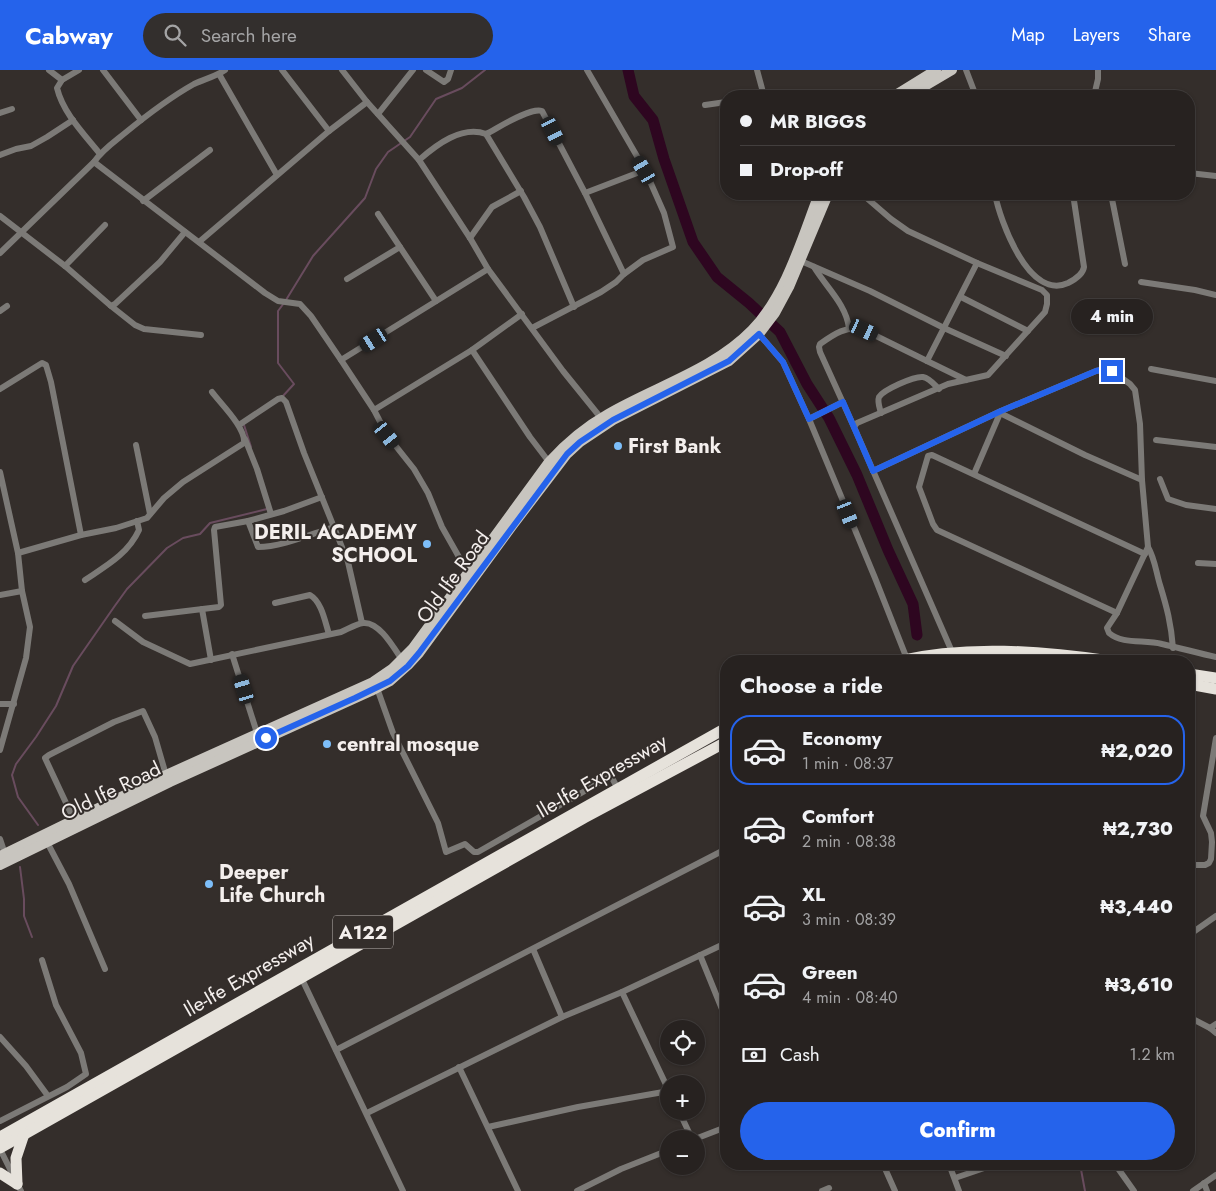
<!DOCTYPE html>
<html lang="en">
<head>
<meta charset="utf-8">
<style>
	:root { --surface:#272220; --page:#332f2d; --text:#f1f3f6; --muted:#a4a4a5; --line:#433f3e; --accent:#2563eb }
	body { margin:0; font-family:Jost,sans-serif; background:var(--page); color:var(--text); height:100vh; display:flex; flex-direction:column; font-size:19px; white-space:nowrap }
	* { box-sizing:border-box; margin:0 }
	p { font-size:16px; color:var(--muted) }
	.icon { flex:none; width:28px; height:28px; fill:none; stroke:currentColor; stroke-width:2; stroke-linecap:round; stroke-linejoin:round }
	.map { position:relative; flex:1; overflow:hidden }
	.side { position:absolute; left:720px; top:585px; width:475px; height:515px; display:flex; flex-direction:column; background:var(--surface); border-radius:20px; box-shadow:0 1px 4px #0004,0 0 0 1px var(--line) }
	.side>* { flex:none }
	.top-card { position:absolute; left:720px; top:20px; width:475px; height:110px; border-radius:20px; box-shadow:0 1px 4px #0004,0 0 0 1px var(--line); display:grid; align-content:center; height:110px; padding:0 20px; background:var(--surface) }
	.controls { position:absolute; left:660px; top:950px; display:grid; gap:10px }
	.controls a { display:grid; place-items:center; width:45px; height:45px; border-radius:50%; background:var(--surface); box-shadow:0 1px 4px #0004,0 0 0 1px var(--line); font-size:25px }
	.end { position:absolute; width:22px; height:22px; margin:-11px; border:6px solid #2563eb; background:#fff; box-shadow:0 0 0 2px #fff }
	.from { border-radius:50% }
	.bubble { position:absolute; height:35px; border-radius:18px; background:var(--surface); box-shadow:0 1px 4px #0004,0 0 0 1px var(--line); font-size:16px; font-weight:800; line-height:35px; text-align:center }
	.car { position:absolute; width:15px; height:30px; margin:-15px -8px; border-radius:6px; box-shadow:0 0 4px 1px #0007; background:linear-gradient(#222 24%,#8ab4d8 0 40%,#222 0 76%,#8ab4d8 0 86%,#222 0) }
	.top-card b { display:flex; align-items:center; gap:18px; height:48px; font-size:19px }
	.top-card b+b { border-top:1px solid var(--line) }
	.top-card i { width:12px; height:12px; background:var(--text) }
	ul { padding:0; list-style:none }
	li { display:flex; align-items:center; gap:15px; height:70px; margin:0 10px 8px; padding:0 10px; border:2px solid transparent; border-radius:20px }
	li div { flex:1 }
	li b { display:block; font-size:19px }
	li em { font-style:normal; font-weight:800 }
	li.active { border-color:var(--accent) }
	li>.icon { width:45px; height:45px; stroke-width:1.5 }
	h2 { padding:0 20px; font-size:22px; line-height:60px }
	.pay { display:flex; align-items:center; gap:12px; height:55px; padding:0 20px; font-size:19px }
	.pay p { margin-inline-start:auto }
	.action { display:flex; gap:10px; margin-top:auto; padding:10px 20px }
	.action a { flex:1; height:58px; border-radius:30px; background:var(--accent); color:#fff; font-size:20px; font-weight:800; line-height:58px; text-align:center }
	header { display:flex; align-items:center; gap:30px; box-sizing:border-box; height:70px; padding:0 25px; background:var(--accent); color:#fff }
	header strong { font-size:24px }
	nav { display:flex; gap:28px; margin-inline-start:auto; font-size:18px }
	.search { width:350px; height:45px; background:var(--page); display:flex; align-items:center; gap:12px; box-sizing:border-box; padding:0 18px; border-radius:28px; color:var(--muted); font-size:19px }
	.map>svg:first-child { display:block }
</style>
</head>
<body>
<header>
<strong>Cabway</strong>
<div class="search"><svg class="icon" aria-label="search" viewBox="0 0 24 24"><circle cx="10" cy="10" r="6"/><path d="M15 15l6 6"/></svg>Search here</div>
<nav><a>Map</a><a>Layers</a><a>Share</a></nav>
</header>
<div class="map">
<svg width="1216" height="1121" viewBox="0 0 1216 1121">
	<rect width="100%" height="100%" fill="#342e2b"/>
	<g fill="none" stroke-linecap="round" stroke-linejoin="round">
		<!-- stream -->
		<g stroke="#694c5e" stroke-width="2">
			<path d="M286 230 313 186 365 128 376 99 388 82 410 67 436 29 462 18 485 0"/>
			<path d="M282 327 294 314 278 293V241L284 233"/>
			<path d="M244 355 251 377"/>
			<path d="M38 755 18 727 12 705 16 694 36 667 56 636 73 596 114 537 127 519 167 478 183 468 200 464 210 453 267 439"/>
			<path d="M20 797 24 829V846L32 867"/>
			<path d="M1080 1094 1085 1121"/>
		</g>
		<!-- river -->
		<path stroke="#2e0620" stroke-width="11" d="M628 0 634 26 653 50 664 89 693 172 717 207 749 233 780 262 807 314 829 348 857 405 888 480 913 534 917 565"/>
		<!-- street -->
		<g stroke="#7c7a77" stroke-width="6">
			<path d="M49 0 62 10"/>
			<path d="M79 0 62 10 57 18C63 43 84 64 100 84"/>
			<path d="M103 0 141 50"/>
			<path d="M282 0 329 61"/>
			<path d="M342 0 367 32 419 90 470 168 488 199 563 301 601 348"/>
			<path d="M426 0 444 12 448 9 451 0"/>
			<path d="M757 0 764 26"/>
			<path d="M966 0 976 26"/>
			<path d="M219 4 277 105"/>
			<path d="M1094 26 1098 9V0"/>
			<path d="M705 35 726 32"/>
			<path d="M0 43 12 39"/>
			<path d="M378 44 413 0"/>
			<path d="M486 64 524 127 540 157 574 237"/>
			<path d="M0 85 16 79 31 76 47 67 73 50"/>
			<path d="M419 90C436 75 462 55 486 64 498 58 530 37 542 41L585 123 624 204"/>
			<path d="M94 92 265 223 278 231 300 234 311 246 341 290 374 340 387 365 414 399 428 423 442 457 468 503"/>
			<path d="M1189 103 1216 106"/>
			<path d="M585 123 645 100"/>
			<path d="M862 124 891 149 908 161 977 193 1042 220 1047 225V234L1045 242 988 305 948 314 857 353 854 357 953 584"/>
			<path d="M995 124C1000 151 1029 231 1068 213 1074 210 1083 204 1084 197L1073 124"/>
			<path d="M1111 124 1125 194"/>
			<path d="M143 131 210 80"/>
			<path d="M378 144 436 231"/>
			<path d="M0 146 65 196 111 236 115 234 160 192 185 162"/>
			<path d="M470 168 492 137 521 121"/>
			<path d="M199 172 329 61 367 32"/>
			<path d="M0 183 94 92C102 80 114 72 125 63 147 45 169 28 194 14 204 9 215 7 225 0"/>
			<path d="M801 191 870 221 944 258 1006 286"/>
			<path d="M65 196 105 155"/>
			<path d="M814 197C826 217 846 234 849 258"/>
			<path d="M347 209 400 177"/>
			<path d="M1141 212 1195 220 1216 225"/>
			<path d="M961 227 1028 261"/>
			<path d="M111 236 135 255 144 259 201 265"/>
			<path d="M0 241 7 236"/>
			<path d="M532 258 601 222 616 212 624 204 643 190 673 177 664 143 645 100 587 0"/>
			<path d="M759 264 783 292 809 349 875 508 907 589"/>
			<path d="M472 280 530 367 549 392"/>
			<path d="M341 290 488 199"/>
			<path d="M1151 299 1216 311"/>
			<path d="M966 310 927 291 977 193"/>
			<path d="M0 319 42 293 46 295 51 312 81 465"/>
			<path d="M374 340 472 280 522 244"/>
			<path d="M881 343C880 339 877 332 879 327 883 320 914 306 923 307 929 308 934 314 939 319"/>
			<path d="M1000 343 1085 385 1142 410"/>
			<path d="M809 349 843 332"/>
			<path d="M239 355 278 329 282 328 286 332 304 383 348 492 362 553"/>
			<path d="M854 357 820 282 819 277 820 274C834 264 847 255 864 260L927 291"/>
			<path d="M245 369 257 399 271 444"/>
			<path d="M1156 370 1216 377"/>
			<path d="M136 375 150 444"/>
			<path d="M873 401 1001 341 1096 301 1105 299 1112 301 1130 314 1135 320 1140 354 1142 410 1148 477 1117 543 1107 558 1109 563C1123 575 1145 569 1162 574 1180 578 1198 583 1216 587"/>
			<path d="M0 402 18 483 22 521 30 557 26 588 0 680"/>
			<path d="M974 404 1001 341"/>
			<path d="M1160 409 1168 429 1186 435 1216 439"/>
			<path d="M248 451 284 441 322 427"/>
			<path d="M1148 477C1155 489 1156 502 1160 515 1167 538 1171 553 1173 578"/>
			<path d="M18 483 81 465 116 458 147 448 164 428 183 412 244 373C246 358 221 334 212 322"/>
			<path d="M1198 493 1216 494"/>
			<path d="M85 510C106 496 128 484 139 460L137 451"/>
			<path d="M0 525 22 521"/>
			<path d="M275 533 310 525C322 532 325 552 329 564"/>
			<path d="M202 539 211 590"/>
			<path d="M1117 543 937 460 933 454 919 417 928 386 932 385 1145 484"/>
			<path d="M145 546 219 537 221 535 214 460 215 457 248 451 258 477C281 477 311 464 334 457"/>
			<path d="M115 551 143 572 190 594 341 562C348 559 356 554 363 553 379 551 394 578 402 590"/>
			<path d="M232 584 257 663"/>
			<path d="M377 618 393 663 438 753 446 782 465 774 474 782H478L611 706 618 719"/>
			<path d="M0 634H14"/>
			<path d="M74 750 45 688 49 685 114 652 143 641 155 667 166 705"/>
			<path d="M0 769 5 784"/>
			<path d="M47 772 69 814 105 899"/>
			<path d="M1189 795H1205L1209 793 1211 789 1212 772 1211 763 1203 746 1216 668"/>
			<path d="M1189 865 1216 846"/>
			<path d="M533 879 562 947"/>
			<path d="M700 885 726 949"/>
			<path d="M301 907 403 1121"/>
			<path d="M622 922 669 1021"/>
			<path d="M1189 947 1210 958 1216 963"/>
			<path d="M1210 958 1216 954"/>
			<path d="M0 967 26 996 48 1026"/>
			<path d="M336 980 726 779"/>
			<path d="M459 997 518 1121"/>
			<path d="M679 1041 692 1069"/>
			<path d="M367 1043 562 947 622 922 726 873"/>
			<path d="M0 1051 67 1017 86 1004 81 983 56 935 42 890"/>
			<path d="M488 1057 578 1037 669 1021"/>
			<path d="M695 1069 726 1057"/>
			<path d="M0 1079 21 1121"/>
			<path d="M883 1094 895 1121"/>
			<path d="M949 1094 959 1121"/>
			<path d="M1118 1094 1117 1097 1134 1121"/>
			<path d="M955 1108 996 1094"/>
			<path d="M1204 1113 1207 1121"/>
			<path d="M577 1121 621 1099 669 1080"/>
			<path d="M822 1121 829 1118"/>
			<path d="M1193 1121 1216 1105"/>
		</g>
		<!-- primary -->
		<g stroke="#c8c5bf" stroke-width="10">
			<path d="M894 26 936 0"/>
			<path d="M908 26 952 0"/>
			<path d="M0 786 166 705 373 612 392 599 413 578 549 392C566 373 585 357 608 344 656 316 713 300 752 260 786 225 802 168 819 124"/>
			<path d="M0 795 170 712 371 621 390 611 408 595 419 583 512 456 567 384 580 372 613 350 729 291 759 264 775 243 789 217 828 124"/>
		</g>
		<!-- highway -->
		<g stroke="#e6e2db" stroke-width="11">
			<path d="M898 591C967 575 1041 581 1110 591"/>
			<path d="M970 591H1026"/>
			<path d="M1189 604 1216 608"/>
			<path d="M1189 614 1216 619"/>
			<path d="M0 1067 726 658"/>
			<path d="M0 1078 584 748 726 672"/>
			<path d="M0 1103 17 1114"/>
			<path d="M17 1114 16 1088 24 1064"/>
		</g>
	</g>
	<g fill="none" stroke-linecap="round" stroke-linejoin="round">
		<!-- route -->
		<path stroke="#2563eb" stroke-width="6" d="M266 668 355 628 390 611 408 596 419 583 567 384 580 372 613 350 729 291 759 264 783 292 809 349 843 332 873 401 1001 341 1096 301 1105 299 1112 301"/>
	</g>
	<!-- markers -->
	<g fill="#7dbef9" stroke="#342e2b" stroke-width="2">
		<circle cx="618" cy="376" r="5"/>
		<circle cx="427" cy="474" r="5"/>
		<circle cx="327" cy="674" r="5"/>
		<circle cx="209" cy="814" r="5"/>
	</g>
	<g text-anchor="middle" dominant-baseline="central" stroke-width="4" stroke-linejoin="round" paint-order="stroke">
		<!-- shield labels -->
		<rect fill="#342e2b" stroke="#bab5b3" stroke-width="1" x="333" y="845.5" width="60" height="33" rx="4"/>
		<g font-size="19" font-weight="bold" fill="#f4efed">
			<text x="363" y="862">A122</text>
		</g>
		<!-- poi labels -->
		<g font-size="20" font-weight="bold" fill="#f4efed" stroke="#342e2b" text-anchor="start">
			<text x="628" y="376">First Bank</text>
			<text x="417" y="462" text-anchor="end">DERIL ACADEMY<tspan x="417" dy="23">SCHOOL</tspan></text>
			<text x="337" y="674">central mosque</text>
			<text x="219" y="802">Deeper<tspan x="219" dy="23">Life Church</tspan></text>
		</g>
		<!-- street labels -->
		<g font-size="20" fill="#f4efed" stroke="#342e2b">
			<text transform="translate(453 507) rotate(-54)">Old Ife Road</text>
			<text transform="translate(602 706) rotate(-30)">Ile-Ife Expressway</text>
			<text transform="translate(111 721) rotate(-26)">Old Ife Road</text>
			<text transform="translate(249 905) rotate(-30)">Ile-Ife Expressway</text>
		</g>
	</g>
</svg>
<div class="controls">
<a><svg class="icon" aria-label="locate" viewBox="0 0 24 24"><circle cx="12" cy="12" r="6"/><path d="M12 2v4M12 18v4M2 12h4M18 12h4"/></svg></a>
<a>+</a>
<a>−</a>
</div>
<i class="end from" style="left:266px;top:668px"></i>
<i class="end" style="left:1112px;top:301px"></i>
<div class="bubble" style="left:1071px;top:229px;width:82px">4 min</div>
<i class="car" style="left:553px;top:61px;rotate:153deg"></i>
<i class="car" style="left:644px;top:100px;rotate:330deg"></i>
<i class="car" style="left:864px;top:260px;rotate:115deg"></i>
<i class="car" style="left:374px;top:270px;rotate:238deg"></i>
<i class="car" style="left:387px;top:365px;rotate:141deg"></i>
<i class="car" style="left:848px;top:444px;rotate:158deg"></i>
<i class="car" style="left:244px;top:619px;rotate:343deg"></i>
<div class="top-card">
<b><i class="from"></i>MR BIGGS</b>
<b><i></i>Drop-off</b>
</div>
<section class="side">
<h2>Choose a ride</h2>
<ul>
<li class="active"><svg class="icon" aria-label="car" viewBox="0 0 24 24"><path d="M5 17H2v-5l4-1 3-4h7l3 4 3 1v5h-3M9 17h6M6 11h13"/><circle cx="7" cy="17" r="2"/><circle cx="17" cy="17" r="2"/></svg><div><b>Economy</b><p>1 min · 08:37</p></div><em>₦2,020</em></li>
<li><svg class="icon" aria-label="car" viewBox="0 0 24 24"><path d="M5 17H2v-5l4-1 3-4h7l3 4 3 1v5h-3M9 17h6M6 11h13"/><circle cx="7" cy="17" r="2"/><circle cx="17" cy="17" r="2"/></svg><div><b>Comfort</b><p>2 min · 08:38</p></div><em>₦2,730</em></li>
<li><svg class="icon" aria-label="car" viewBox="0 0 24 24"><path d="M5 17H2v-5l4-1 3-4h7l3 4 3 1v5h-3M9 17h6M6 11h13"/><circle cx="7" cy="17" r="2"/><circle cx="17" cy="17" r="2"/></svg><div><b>XL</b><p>3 min · 08:39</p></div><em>₦3,440</em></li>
<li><svg class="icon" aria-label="car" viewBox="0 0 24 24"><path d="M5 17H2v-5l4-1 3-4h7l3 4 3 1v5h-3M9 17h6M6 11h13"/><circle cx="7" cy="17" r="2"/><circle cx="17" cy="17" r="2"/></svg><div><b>Green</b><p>4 min · 08:40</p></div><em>₦3,610</em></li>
</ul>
<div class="pay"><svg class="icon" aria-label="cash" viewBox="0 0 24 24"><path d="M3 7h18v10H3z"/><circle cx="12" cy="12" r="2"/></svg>Cash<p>1.2 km</p></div>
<div class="action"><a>Confirm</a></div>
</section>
</div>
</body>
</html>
